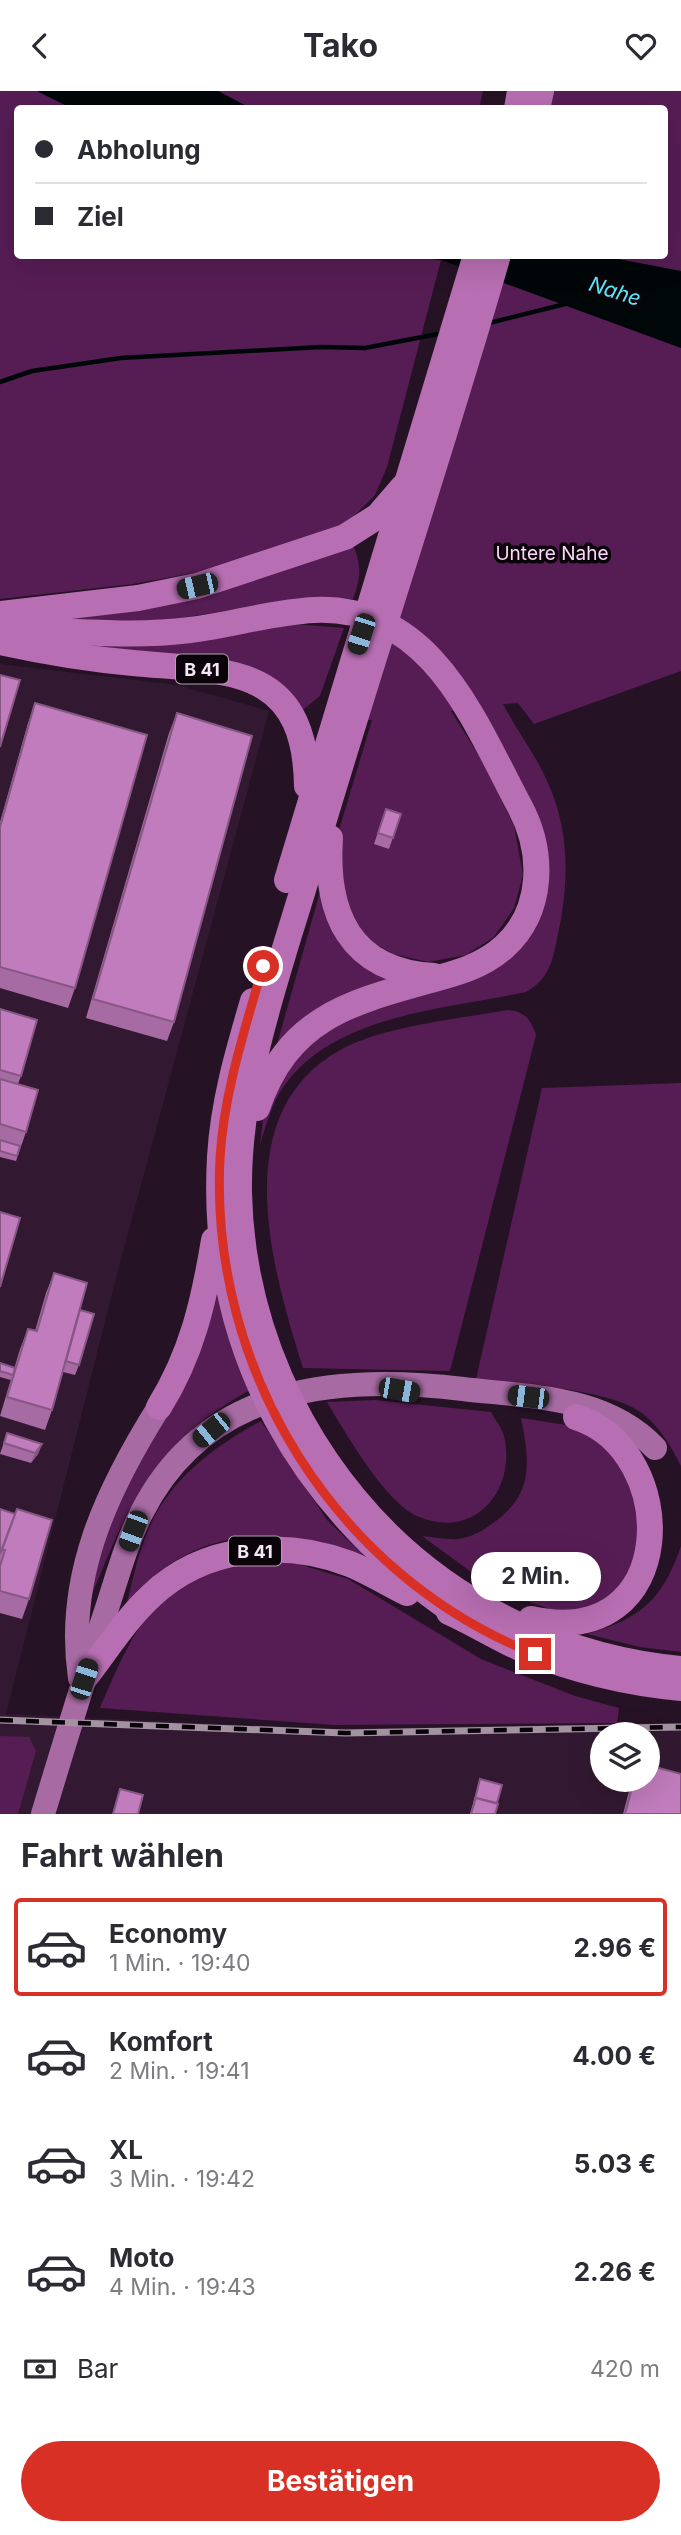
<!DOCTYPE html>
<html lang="de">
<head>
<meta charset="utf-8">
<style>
	:root { --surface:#fff; --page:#f2f2f3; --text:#2b2b33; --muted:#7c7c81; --line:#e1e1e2; --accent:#d93025 }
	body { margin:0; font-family:Inter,sans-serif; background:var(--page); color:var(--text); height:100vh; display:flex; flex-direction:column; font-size:26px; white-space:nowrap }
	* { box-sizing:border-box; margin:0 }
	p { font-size:23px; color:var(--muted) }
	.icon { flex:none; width:38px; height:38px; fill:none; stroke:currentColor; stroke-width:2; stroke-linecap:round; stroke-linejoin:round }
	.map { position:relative; height:1723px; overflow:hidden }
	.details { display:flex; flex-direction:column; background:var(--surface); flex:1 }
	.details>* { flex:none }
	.banner { position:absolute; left:14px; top:14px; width:654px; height:154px; border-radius:7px; box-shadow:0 7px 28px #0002; display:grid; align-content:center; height:154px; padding:0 21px; background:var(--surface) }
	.tools { position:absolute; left:590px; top:1631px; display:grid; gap:14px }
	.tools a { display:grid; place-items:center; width:70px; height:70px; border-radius:50%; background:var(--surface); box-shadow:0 7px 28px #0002; font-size:35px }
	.end { position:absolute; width:32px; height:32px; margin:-16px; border:9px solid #d93025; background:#fff; box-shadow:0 0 0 4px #fff }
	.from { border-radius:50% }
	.bubble { position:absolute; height:49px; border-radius:24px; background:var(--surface); box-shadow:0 7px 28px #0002; font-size:23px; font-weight:700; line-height:49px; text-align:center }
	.car { position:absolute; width:21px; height:42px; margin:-21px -10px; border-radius:9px; box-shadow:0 0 5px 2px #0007; background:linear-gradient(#222 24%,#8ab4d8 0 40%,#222 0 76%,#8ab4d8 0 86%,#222 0) }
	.banner b { display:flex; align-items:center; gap:24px; height:66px; font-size:26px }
	.banner b+b { border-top:2px solid var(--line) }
	.banner i { width:18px; height:18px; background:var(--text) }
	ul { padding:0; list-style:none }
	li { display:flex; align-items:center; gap:21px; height:98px; margin:0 14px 10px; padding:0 7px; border:4px solid transparent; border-radius:7px }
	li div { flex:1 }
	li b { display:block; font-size:26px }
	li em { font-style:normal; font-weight:700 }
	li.selected { border-color:var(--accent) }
	li>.icon { width:63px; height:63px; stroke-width:1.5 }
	h2 { padding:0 21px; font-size:32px; line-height:84px }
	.pay { display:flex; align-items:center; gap:18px; height:77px; padding:0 21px; font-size:26px }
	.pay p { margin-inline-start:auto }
	.cta { display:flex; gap:14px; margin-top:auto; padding:14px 21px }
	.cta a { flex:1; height:80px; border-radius:42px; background:var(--accent); color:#fff; font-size:28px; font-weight:700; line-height:80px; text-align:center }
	header { display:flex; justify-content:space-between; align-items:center; height:91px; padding:0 21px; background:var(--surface); font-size:32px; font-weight:700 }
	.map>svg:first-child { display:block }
</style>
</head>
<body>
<header><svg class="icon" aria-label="back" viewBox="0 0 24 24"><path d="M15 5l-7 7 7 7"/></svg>Tako<svg class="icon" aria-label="heart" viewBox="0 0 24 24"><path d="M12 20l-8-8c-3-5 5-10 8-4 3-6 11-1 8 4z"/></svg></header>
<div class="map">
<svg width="681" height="1723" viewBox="0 0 681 1723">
	<rect width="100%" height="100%" fill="#261225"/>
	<!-- built -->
	<path fill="#321931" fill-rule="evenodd" d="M0 573 177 594 269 620 117 1183 6 1623 328 1638 681 1632V1723H0ZM602 1643H648V1689H602Z"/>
	<!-- green -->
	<g fill="#561d54">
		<path d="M0 0H37L71 17 18 18V164H405L441 169 387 376 375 404 345 434 205 480 133 493 0 508Z"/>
		<path d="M218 0H483L479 18 250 17Z"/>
		<path d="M546 0H681V580L534 633 518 612 503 613C517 640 536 664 548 692 570 741 569 792 558 843 553 868 550 888 526 901 446 918 335 923 284 995 272 1012 266 1034 260 1054L264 1020 277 987 329 931 445 897 546 801 478 616 451 620 483 671 514 735 523 784 514 817 494 846 466 864 428 871 393 863 365 847 345 820 339 739 372 629H364L505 165 665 164V18L543 17Z"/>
		<path d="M352 452C362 474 361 486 353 508L312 506 155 531 16 526Z"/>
		<path d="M294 533 344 537 320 605 299 622 289 608 62 558Z"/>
		<path d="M322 794 395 884 274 964Z"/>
		<path d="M507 919C525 921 530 927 536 944L450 1280 303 1277C272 1178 225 1021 342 958 385 935 458 928 507 919Z"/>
		<path d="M681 992V1375C672 1357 660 1336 643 1323 610 1297 519 1294 476 1288L542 997Z"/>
		<path d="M216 1181 250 1299C149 1355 128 1416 86 1518L96 1466Z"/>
		<path d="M375 1309 491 1321C495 1329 502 1337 504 1345 517 1401 472 1450 417 1425 385 1411 345 1341 327 1311Z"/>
		<path d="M521 1327 579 1336 619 1357 655 1460 604 1513 560 1522 508 1503 482 1489 422 1445C433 1446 448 1449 459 1448 472 1446 484 1439 493 1432 534 1403 530 1371 521 1327Z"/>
		<path d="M261 1330 327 1429 379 1479C300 1451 241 1424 164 1477 150 1487 138 1503 126 1515 133 1489 138 1461 149 1437 170 1388 216 1354 261 1330Z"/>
		<path d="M681 1455V1561L640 1556 587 1543C641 1528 663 1508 681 1455Z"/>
		<path d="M253 1469 295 1472 348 1488 481 1568 575 1605 619 1617 617 1632 334 1634 100 1617C127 1556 145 1505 211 1477 223 1471 240 1471 253 1469Z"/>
		<path d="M0 1645 29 1646 36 1660 18 1723H0Z"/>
	</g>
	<!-- water -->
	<g fill="#000709">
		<path d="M37 0H218L250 17H71Z"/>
		<path d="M405 165H603L681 180V257L441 169Z"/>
	</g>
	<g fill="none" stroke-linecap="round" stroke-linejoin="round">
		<!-- stream -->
		<g stroke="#000709" stroke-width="4.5">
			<path d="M489 232 565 213"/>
			<path d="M0 291 32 280 121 267 321 256 365 257 443 242"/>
		</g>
		<!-- primary -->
		<g stroke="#a76aa3" stroke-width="24">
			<path d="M80 1587C65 1486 107 1399 159 1316"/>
			<path d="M43 1723C63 1657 83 1591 104 1526 116 1491 125 1454 142 1421 206 1295 337 1283 463 1298 531 1306 606 1305 655 1357"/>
		</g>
		<!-- trunk -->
		<g stroke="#b76eb2" stroke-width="26">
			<path d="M517 18 520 0"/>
			<path d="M537 18 541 0"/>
			<path d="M498 164C439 368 371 569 311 772 280 878 237 989 239 1102 242 1230 296 1352 387 1443 465 1520 571 1568 681 1578"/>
			<path d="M0 523 138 507 197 495 345 446 378 425 403 396"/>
			<path d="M0 537C63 539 127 547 190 539 232 534 272 521 314 519 432 514 474 630 520 716 544 761 544 820 504 856 483 875 457 882 431 889 348 912 288 927 257 1017"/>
			<path d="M0 551C45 561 87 568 133 572 228 581 305 573 307 695"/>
			<path d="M330 747C325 822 349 880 434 885"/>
			<path d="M287 789 476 164"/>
			<path d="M253 910C238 961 223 1012 220 1066 209 1262 304 1421 464 1528"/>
			<path d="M159 1316C192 1263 204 1210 214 1149"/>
			<path d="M449 1521C474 1532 497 1547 522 1558 573 1579 626 1592 681 1597"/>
			<path d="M531 1528C681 1561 681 1359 576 1326"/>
			<path d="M84 1588C106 1560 125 1529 151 1505 204 1454 284 1448 350 1473 370 1481 388 1493 407 1502"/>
		</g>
		<!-- rail casing -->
		<g stroke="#a393a2" stroke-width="7">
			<path id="rail" d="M0 1629 345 1642 681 1636"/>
		</g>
		<!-- rail -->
		<use href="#rail" stroke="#0a040a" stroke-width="4.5" stroke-dasharray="13" stroke-linecap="butt"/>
	</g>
	<!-- wall -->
	<g fill="#a66ba3">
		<path d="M35 612 75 897 68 917 0 897V731L28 632Z"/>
		<path d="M177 622 174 931 167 950 86 927 169 642Z"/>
		<path d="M386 718 401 723 389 758 374 753Z"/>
		<path d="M0 918 21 985 18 993 26 1041 16 1070 0 1066Z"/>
		<path d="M54 1182 79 1220V1274L75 1284 63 1281 52 1319 45 1339 0 1325 20 1258 28 1238 35 1240 46 1202Z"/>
		<path d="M0 1272 15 1277 11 1289 0 1286Z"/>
		<path d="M7 1342 42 1353 38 1363 31 1372 0 1363Z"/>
		<path d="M0 1418 29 1508 22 1528 0 1522Z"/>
		<path d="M480 1688 495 1723H470Z"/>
		<path d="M632 1689H648L681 1723H623Z"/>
	</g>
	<!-- shaded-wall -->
	<path fill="#875784" d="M42 1353 38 1363 31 1372 35 1362Z"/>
	<!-- building -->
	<g fill="#c17cbd" stroke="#875784" stroke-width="2">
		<path d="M0 584 20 589 0 656Z"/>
		<path d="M35 612 147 644 75 897 0 876V736Z"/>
		<path d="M177 622 252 645 174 931 93 908Z"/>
		<path d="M386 718 401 723 393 747 378 742Z"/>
		<path d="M0 918 37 929 21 985 0 979Z"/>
		<path d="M0 988 38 999 26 1041 0 1033Z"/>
		<path d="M0 1049 20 1055 17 1065 0 1060Z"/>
		<path d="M0 1121 20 1127 0 1196Z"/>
		<path d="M54 1182 87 1192 52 1319 7 1306 28 1238 37 1240Z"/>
		<path d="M80 1219 94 1223 79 1274 66 1270Z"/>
		<path d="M0 1272 15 1277 13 1284 0 1280Z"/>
		<path d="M7 1342 42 1353 35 1362 4 1352Z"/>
		<path d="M0 1418 15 1423 0 1463Z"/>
		<path d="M17 1418 52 1429 29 1508 0 1500V1475L5 1459H2Z"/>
		<path d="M648 1674 681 1683V1723H625L634 1689H648Z"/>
		<path d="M480 1688 502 1694 497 1712 476 1707 474 1712Z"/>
		<path d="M120 1698 143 1704 138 1723H113Z"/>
		<path d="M476 1707 498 1713 495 1723H471Z"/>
	</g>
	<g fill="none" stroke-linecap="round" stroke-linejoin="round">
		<!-- route -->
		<path stroke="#d93025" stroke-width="9" d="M263 875C245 938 224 1001 220 1067 209 1279 335 1484 535 1563"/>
	</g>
	<g text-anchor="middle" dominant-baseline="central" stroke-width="7" stroke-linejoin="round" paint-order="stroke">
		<!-- shield labels -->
		<g fill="#0a040a" stroke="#aea2ac" stroke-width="2">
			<rect x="176" y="563.5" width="52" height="29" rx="5"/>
			<rect x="229" y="1445.5" width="52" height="29" rx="5"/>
		</g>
		<g font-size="18" font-weight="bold" fill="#f4e6f2">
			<text x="202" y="578">B 41</text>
			<text x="255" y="1460">B 41</text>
		</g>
		<!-- park labels -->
		<g font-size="19" fill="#fbd6f7" stroke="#0a040a">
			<text x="552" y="462">Untere Nahe</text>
		</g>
		<!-- water labels -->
		<g font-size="21" font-style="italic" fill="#5de6f9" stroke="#0a040a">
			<text transform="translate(615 200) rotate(18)">Nahe</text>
		</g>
	</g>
</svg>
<div class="tools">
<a><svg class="icon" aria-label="layers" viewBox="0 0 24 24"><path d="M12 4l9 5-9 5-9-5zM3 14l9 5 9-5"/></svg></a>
</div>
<i class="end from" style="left:263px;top:875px"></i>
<i class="end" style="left:535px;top:1563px"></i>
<div class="bubble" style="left:471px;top:1461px;width:130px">2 Min.</div>
<i class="car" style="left:197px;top:495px;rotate:257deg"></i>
<i class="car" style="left:361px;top:543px;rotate:198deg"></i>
<i class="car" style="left:399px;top:1299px;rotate:100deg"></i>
<i class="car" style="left:528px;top:1306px;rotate:277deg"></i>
<i class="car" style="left:211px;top:1339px;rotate:231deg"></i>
<i class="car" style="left:133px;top:1440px;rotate:200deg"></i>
<i class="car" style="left:84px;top:1588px;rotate:18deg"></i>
<div class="banner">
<b><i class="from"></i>Abholung</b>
<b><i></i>Ziel</b>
</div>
</div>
<section class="details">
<h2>Fahrt wählen</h2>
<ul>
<li class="selected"><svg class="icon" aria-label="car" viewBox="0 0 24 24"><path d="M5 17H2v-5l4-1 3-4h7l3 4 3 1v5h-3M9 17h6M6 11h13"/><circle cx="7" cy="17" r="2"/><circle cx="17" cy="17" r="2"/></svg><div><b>Economy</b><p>1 Min. · 19:40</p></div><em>2.96 €</em></li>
<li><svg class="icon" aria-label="car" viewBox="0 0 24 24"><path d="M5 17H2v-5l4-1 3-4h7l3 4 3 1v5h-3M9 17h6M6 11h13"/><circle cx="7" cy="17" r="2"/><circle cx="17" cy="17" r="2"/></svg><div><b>Komfort</b><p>2 Min. · 19:41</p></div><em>4.00 €</em></li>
<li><svg class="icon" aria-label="car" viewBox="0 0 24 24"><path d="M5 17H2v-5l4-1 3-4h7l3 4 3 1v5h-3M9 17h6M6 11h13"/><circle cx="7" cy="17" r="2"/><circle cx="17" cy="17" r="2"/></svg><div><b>XL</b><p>3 Min. · 19:42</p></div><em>5.03 €</em></li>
<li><svg class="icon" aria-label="car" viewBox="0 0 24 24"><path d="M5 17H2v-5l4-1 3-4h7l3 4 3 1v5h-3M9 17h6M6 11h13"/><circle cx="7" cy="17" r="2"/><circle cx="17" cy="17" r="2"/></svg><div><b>Moto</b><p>4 Min. · 19:43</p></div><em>2.26 €</em></li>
</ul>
<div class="pay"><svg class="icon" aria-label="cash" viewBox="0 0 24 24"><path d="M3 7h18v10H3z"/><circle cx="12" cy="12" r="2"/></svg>Bar<p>420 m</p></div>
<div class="cta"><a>Bestätigen</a></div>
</section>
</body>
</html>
